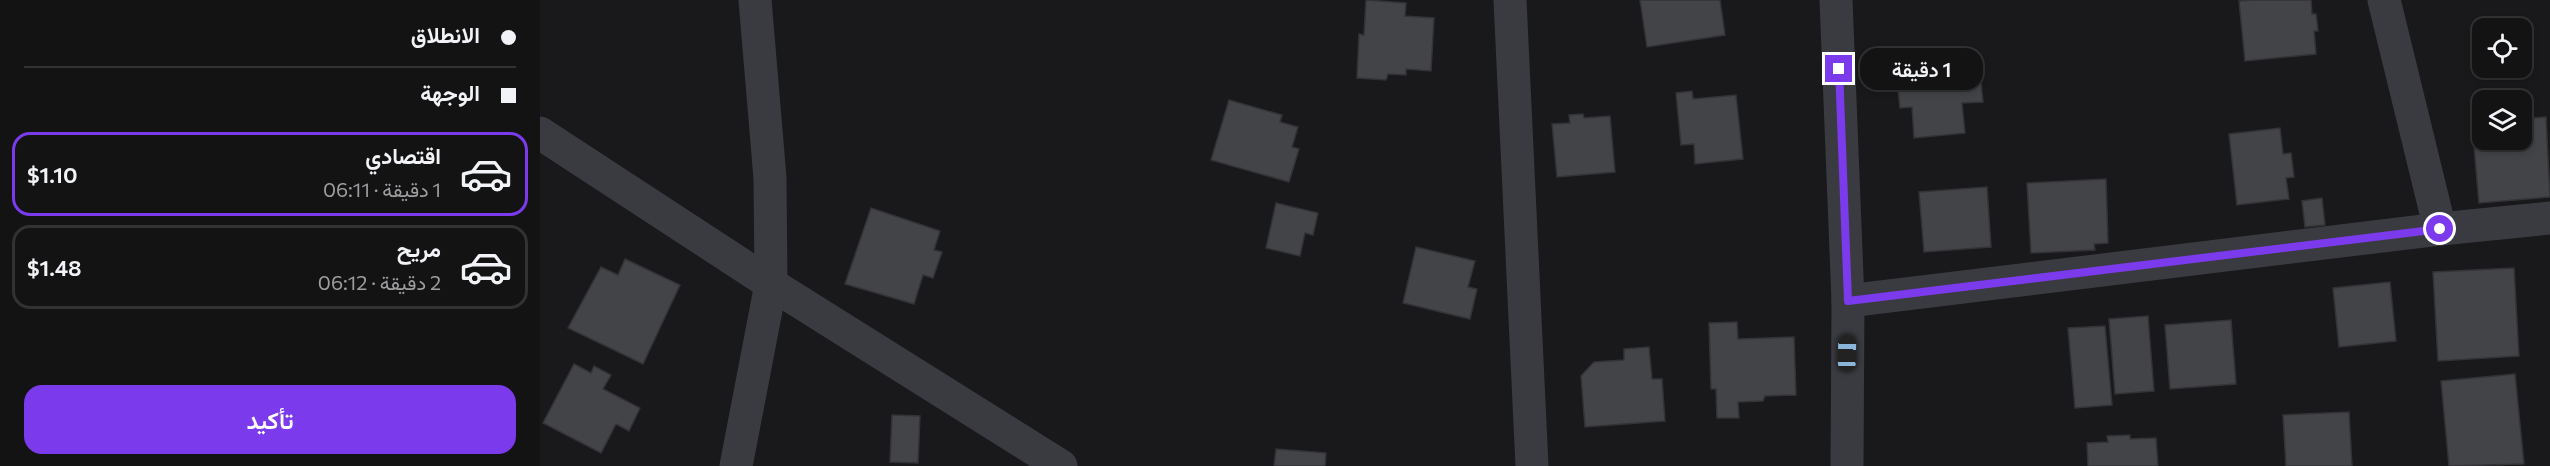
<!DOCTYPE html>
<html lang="ar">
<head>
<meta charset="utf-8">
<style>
	:root { --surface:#131314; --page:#202022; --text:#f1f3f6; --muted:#9d9ea0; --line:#323234; --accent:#7c3aed }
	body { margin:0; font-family:Commissioner,Vazirmatn,sans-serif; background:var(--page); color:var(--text); direction:rtl; height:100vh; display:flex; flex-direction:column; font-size:22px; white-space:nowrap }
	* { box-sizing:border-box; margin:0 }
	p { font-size:20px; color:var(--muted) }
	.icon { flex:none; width:33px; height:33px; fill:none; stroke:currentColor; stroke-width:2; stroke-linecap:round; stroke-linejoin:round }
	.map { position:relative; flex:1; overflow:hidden; direction:ltr }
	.sheet { display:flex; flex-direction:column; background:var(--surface); width:540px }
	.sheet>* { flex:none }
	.guide { display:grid; align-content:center; height:132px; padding:0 24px; background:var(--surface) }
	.controls { position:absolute; left:1932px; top:18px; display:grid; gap:12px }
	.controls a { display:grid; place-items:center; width:60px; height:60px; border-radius:12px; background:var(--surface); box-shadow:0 3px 9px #0003,0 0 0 2px var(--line); font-size:30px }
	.end { position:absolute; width:27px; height:27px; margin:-14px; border:8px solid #7c3aed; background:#fff; box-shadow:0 0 0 3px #fff }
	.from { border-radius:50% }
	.bubble { position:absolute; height:42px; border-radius:18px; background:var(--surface); box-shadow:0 3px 9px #0003,0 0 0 2px var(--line); font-size:20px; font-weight:600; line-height:42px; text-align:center; direction:rtl }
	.car { position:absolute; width:18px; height:36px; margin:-18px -9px; border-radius:8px; box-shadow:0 0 4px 2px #0007; background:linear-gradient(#222 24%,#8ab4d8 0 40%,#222 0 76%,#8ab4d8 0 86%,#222 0) }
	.guide b { display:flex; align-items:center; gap:21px; height:57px; font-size:22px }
	.guide b+b { border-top:2px solid var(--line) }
	.guide i { width:15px; height:15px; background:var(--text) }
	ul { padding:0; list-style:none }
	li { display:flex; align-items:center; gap:18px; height:84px; margin:0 12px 9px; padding:0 12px; border:3px solid var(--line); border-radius:18px }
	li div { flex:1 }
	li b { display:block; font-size:22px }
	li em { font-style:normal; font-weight:600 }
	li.selected { border-color:var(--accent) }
	li>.icon { width:54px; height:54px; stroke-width:1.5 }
	.action { display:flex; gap:12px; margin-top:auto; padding:12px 24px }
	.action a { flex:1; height:69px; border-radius:18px; background:var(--accent); color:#fff; font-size:24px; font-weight:600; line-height:69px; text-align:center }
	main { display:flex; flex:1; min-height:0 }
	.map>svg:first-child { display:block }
</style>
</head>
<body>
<main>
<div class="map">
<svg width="2010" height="466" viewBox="0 0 2010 466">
	<rect width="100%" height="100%" fill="#19191b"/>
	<!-- building -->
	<g fill="#434448" stroke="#333337" stroke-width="1.5">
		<path d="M826 0 866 3 865 16 894 18 891 71 866 69V75L848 74 846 80 817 78 819 34 824 35Z"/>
		<path d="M1100 0H1180L1185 35 1107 47Z"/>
		<path d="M1712 0H1771L1772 14H1776L1778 31H1774L1776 54 1705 61 1699 1Z"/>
		<path d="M1438 54 1443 102 1422 103 1425 133 1374 138 1372 107 1360 108 1358 90 1368 88 1365 61Z"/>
		<path d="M1152 91 1153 99 1196 95 1203 159 1155 164 1154 144 1141 145 1136 93Z"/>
		<path d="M689 100 742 115 740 122 758 127 752 147 759 149 749 182 671 160Z"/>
		<path d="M1942 111V140H1982V119L2006 117 2010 197 1939 203 1931 112Z"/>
		<path d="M1043 114 1044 118 1070 116 1075 172 1017 177 1012 124 1030 123 1029 115Z"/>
		<path d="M1740 128 1743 154 1751 153 1754 177 1746 178 1749 199 1697 205 1689 134Z"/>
		<path d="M1566 179 1568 243 1554 244 1555 250 1491 253 1487 183Z"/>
		<path d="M1447 187 1451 247 1384 252 1379 192Z"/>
		<path d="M1782 198 1785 225 1765 227 1762 201Z"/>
		<path d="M736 203 778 213 773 235 765 233 760 256 726 248Z"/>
		<path d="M331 208 400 231 394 250 402 252 393 278 383 275 374 304 305 284Z"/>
		<path d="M876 247 935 261 928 287 937 289 930 319 863 303Z"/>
		<path d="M85 259 140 285 103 364 28 328 61 267 78 275Z"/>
		<path d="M1974 268 1979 356 1898 361 1893 272Z"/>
		<path d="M1850 282 1856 341 1799 347 1793 288Z"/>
		<path d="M1608 316 1614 391 1575 394 1569 319Z"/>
		<path d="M1691 320 1696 384 1630 389 1625 325Z"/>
		<path d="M1197 322 1198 339 1254 337 1256 395 1225 396 1223 401 1198 402 1199 418H1177L1176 389H1171L1169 323Z"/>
		<path d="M1565 326 1572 405 1535 408 1528 328Z"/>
		<path d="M1109 347 1112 379H1122L1125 421 1045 427 1041 376 1054 362 1084 360V349Z"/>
		<path d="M34 364 51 373 54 366 71 375 63 389 100 408 89 431 76 424 61 453 3 423Z"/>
		<path d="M1975 374 1984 464 1909 466 1901 381Z"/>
		<path d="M1809 412 1812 466H1746L1743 415Z"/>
		<path d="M352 415 380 416 378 463 350 462Z"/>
		<path d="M1590 435V439L1616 438 1618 466H1548L1547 443 1568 442 1567 436Z"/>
		<path d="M736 449 786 453 785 466H734Z"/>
	</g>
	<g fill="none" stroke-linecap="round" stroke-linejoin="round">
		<!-- minor -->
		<g stroke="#3a3b40" stroke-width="33">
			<path d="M970 0 992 466"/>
			<path d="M1296 0 1308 301 1307 466"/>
			<path d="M1844 0 1900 229"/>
			<path d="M0 133 231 284 521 466"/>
			<path d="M1308 301 1900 229 2010 218"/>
			<path d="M196 466 231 284 230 178 215 0"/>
		</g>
	</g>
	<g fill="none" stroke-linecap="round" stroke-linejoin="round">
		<!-- route -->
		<path stroke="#7c3aed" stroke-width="8" d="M1299 69 1308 301 1900 229"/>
	</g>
</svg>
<div class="controls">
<a><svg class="icon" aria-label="locate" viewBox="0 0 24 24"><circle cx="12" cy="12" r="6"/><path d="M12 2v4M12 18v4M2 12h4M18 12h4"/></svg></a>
<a><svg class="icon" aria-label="layers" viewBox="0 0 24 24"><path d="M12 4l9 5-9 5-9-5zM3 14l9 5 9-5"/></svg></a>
</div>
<i class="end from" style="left:1900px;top:229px"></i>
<i class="end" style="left:1299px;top:69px"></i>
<div class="bubble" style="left:1320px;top:48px;width:123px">1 دقيقة</div>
<i class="car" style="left:1307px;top:353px;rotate:1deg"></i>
</div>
<section class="sheet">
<div class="guide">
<b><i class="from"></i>الانطلاق</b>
<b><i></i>الوجهة</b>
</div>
<ul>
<li class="selected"><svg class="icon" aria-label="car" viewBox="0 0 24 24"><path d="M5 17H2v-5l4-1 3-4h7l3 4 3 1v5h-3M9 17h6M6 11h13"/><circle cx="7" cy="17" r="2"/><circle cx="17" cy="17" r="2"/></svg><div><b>اقتصادي</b><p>1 دقيقة · 06:11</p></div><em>$1.10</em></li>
<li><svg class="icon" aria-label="car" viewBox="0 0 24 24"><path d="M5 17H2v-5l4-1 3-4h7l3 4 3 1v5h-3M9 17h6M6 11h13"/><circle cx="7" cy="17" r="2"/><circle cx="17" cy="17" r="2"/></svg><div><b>مريح</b><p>2 دقيقة · 06:12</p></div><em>$1.48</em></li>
</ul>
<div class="action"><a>تأكيد</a></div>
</section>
</main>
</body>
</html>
